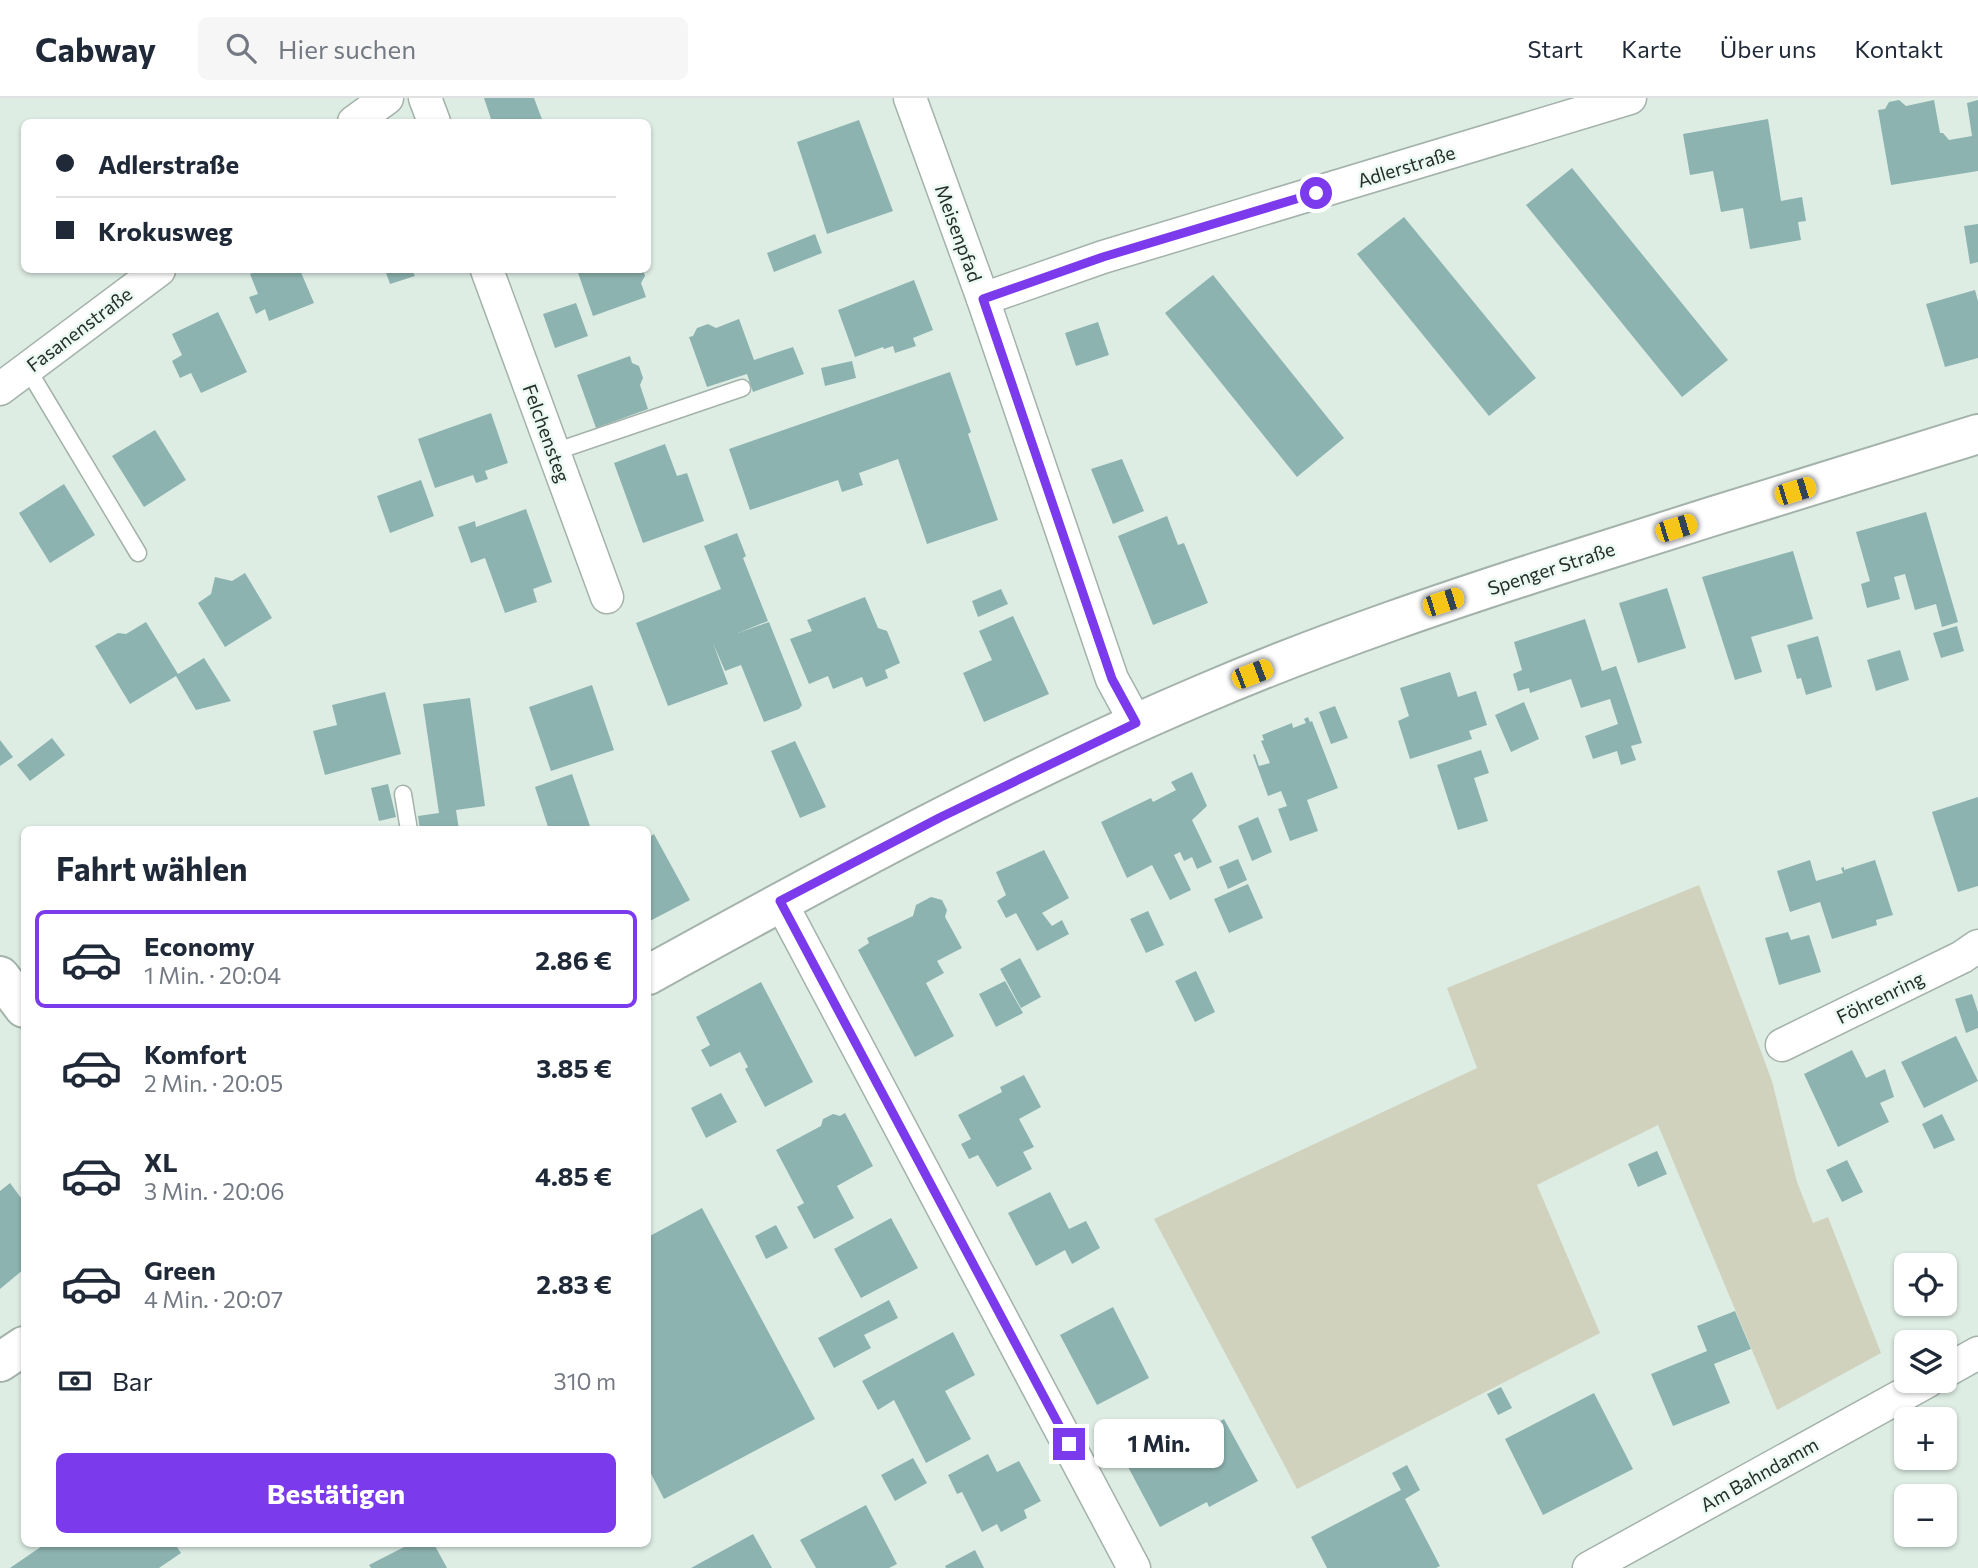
<!DOCTYPE html>
<html lang="de">
<head>
<meta charset="utf-8">
<style>
	:root { --surface:#fff; --page:#f6f6f7; --text:#1f2937; --muted:#747a83; --line:#e0e1e3; --accent:#7c3aed }
	body { margin:0; font-family:Commissioner,sans-serif; background:var(--page); color:var(--text); height:100vh; display:flex; flex-direction:column; font-size:26px; white-space:nowrap }
	* { box-sizing:border-box; margin:0 }
	p { font-size:23px; color:var(--muted) }
	.icon { flex:none; width:38px; height:38px; fill:none; stroke:currentColor; stroke-width:2; stroke-linecap:round; stroke-linejoin:round }
	.map { position:relative; flex:1; overflow:hidden }
	.side { position:absolute; left:21px; top:728px; width:630px; height:721px; display:flex; flex-direction:column; background:var(--surface); border-radius:10px; box-shadow:0 2px 5px #0004 }
	.side>* { flex:none }
	.banner { position:absolute; left:21px; top:21px; width:630px; height:154px; border-radius:10px; box-shadow:0 2px 5px #0004; display:grid; align-content:center; height:154px; padding:0 35px; background:var(--surface) }
	.controls { position:absolute; left:1894px; top:1155px; display:grid; gap:14px }
	.controls a { display:grid; place-items:center; width:63px; height:63px; border-radius:10px; background:var(--surface); box-shadow:0 2px 5px #0004; font-size:35px }
	.end { position:absolute; width:32px; height:32px; margin:-16px; border:9px solid #7c3aed; background:#fff; box-shadow:0 0 0 4px #fff }
	.from { border-radius:50% }
	.bubble { position:absolute; height:49px; border-radius:10px; background:var(--surface); box-shadow:0 2px 5px #0004; font-size:23px; font-weight:700; line-height:49px; text-align:center }
	.car { position:absolute; width:21px; height:42px; margin:-21px -10px; border-radius:9px; box-shadow:0 0 5px 2px #0007; background:linear-gradient(#f5c518 24%,#345 0 40%,#f5c518 0 76%,#345 0 86%,#f5c518 0) }
	.banner b { display:flex; align-items:center; gap:24px; height:66px; font-size:26px }
	.banner b+b { border-top:2px solid var(--line) }
	.banner i { width:18px; height:18px; background:var(--text) }
	ul { padding:0; list-style:none }
	li { display:flex; align-items:center; gap:21px; height:98px; margin:0 14px 10px; padding:0 21px; border:4px solid transparent; border-radius:10px }
	li div { flex:1 }
	li b { display:block; font-size:26px }
	li em { font-style:normal; font-weight:700 }
	li.active { border-color:var(--accent) }
	li>.icon { width:63px; height:63px; stroke-width:1.5 }
	h2 { padding:0 35px; font-size:32px; line-height:84px }
	.pay { display:flex; align-items:center; gap:18px; height:77px; padding:0 35px; font-size:26px }
	.pay p { margin-inline-start:auto }
	.button { display:flex; gap:14px; margin-top:auto; padding:14px 35px }
	.button a { flex:1; height:80px; border-radius:10px; background:var(--accent); color:#fff; font-size:28px; font-weight:700; line-height:80px; text-align:center }
	header { display:flex; align-items:center; gap:42px; box-sizing:border-box; height:98px; padding:0 35px; background:var(--surface); border-bottom:2px solid var(--line) }
	header strong { font-size:33px }
	nav { display:flex; gap:38px; margin-inline-start:auto; font-size:24px }
	.search { width:490px; height:63px; background:var(--page); display:flex; align-items:center; gap:18px; box-sizing:border-box; padding:0 24px; border-radius:10px; color:var(--muted); font-size:26px }
	.map>svg:first-child { display:block }
</style>
</head>
<body>
<header>
<strong>Cabway</strong>
<div class="search"><svg class="icon" aria-label="search" viewBox="0 0 24 24"><circle cx="10" cy="10" r="6"/><path d="M15 15l6 6"/></svg>Hier suchen</div>
<nav><a>Start</a><a>Karte</a><a>Über uns</a><a>Kontakt</a></nav>
</header>
<div class="map">
<svg width="1978" height="1470" viewBox="0 0 1978 1470">
	<rect width="100%" height="100%" fill="#ddede4"/>
	<!-- green -->
	<path fill="#d0d2bd" d="M1699 787 1772 983 1797 1084 1813 1125 1828 1119 1881 1255 1777 1312 1658 1027 1537 1087 1600 1235 1297 1391 1154 1121 1477 970 1447 890Z"/>
	<!-- building -->
	<g fill="#8db3b0">
		<path d="M484 0H534L543 24H492Z"/>
		<path d="M1899 2 1906 8 1934 2 1940 35H1943L1949 42 1972 38 1967 5 1978 2V73L1891 87 1878 12 1885 11 1889 4Z"/>
		<path d="M1768 21 1781 103 1802 99 1806 123 1798 124 1801 142 1750 151 1743 110 1721 114 1713 73 1690 77 1683 36Z"/>
		<path d="M859 22 893 113 827 136 797 44Z"/>
		<path d="M1572 70 1728 262 1682 299 1526 107Z"/>
		<path d="M1404 119 1536 280 1489 318 1357 156Z"/>
		<path d="M1978 126V164L1970 166 1964 128Z"/>
		<path d="M815 136 822 155 774 174 767 155Z"/>
		<path d="M260 172H300L314 205 269 223 265 211 256 216 249 199 258 196 250 176Z"/>
		<path d="M385 172H412L415 178 390 186Z"/>
		<path d="M577 172H643L645 178 641 185 646 199 593 218Z"/>
		<path d="M1213 177 1344 340 1297 379 1165 215Z"/>
		<path d="M914 182 933 232 913 240 916 248 895 255 893 248 884 251 883 249 855 259 838 212Z"/>
		<path d="M1975 192 1978 203V260L1945 269 1926 206Z"/>
		<path d="M576 205 588 238 555 250 543 216Z"/>
		<path d="M218 214 247 274 201 295 191 275 180 280 172 263 182 257 172 236Z"/>
		<path d="M739 221 754 262 793 249 804 276 753 294 747 276 707 289 689 239 693 238 697 230 708 226 716 230Z"/>
		<path d="M1098 224 1109 257 1076 268 1065 235Z"/>
		<path d="M630 258 632 265 639 268 643 280 640 287 648 311 596 330 577 277Z"/>
		<path d="M852 263 856 280 825 288 821 270Z"/>
		<path d="M950 274 971 334 968 336 998 422 927 446 898 361 859 375 863 387 842 394 838 382 750 412 729 351Z"/>
		<path d="M491 315 508 365 485 373 488 381 476 385 473 377 435 390 418 341Z"/>
		<path d="M155 332 186 382 144 409 112 358Z"/>
		<path d="M665 346 677 378 687 375 704 423 643 445 614 365Z"/>
		<path d="M1122 361 1144 413 1113 426 1091 371Z"/>
		<path d="M421 382 434 418 390 435 377 398Z"/>
		<path d="M64 386 95 437 50 465 19 415Z"/>
		<path d="M526 411 552 484 533 491 537 504 505 515 485 460 471 465 458 429 475 423 476 429Z"/>
		<path d="M1926 414 1958 524 1942 529 1936 506 1915 512 1905 476 1894 479 1900 501 1867 510 1861 486 1870 483 1856 434Z"/>
		<path d="M1167 418 1178 447 1184 445 1208 505 1153 527 1118 438Z"/>
		<path d="M737 435 746 458 743 460 768 523 738 535 769 524 802 607 799 611 764 624 741 567 725 573 713 545 728 586 668 608 636 525 721 491 704 448Z"/>
		<path d="M1793 453 1813 521 1751 539 1762 574 1735 582 1702 479Z"/>
		<path d="M245 475 272 520 225 549 198 505 211 496 215 479 232 483Z"/>
		<path d="M1667 490 1686 550 1638 565 1619 505Z"/>
		<path d="M1001 491 1008 506 978 519 972 503Z"/>
		<path d="M865 499 878 530 887 533 900 565 885 572 888 580 866 589 862 579 833 591 828 578 809 586 790 541 812 533 807 522Z"/>
		<path d="M1013 518 1049 596 984 624 963 575 992 562 979 533Z"/>
		<path d="M1585 521 1602 573 1616 568 1642 645 1631 648 1636 662 1621 667 1617 653 1593 661 1585 638 1618 626 1610 601 1581 610 1571 581 1530 595 1529 590 1518 593 1513 576 1522 572 1514 544Z"/>
		<path d="M146 524 178 576 204 560 231 603 196 612 176 578 130 606 95 548 118 535 126 536Z"/>
		<path d="M1957 528 1964 553 1941 560 1933 535Z"/>
		<path d="M1818 538 1832 589 1806 597 1801 580 1797 581 1787 547Z"/>
		<path d="M1900 552 1909 582 1876 593 1867 562Z"/>
		<path d="M1450 574 1458 599 1476 593 1487 627 1469 633 1472 641 1410 661 1398 623 1409 618 1400 590Z"/>
		<path d="M592 587 614 652 551 673 529 609Z"/>
		<path d="M385 594 401 656 325 677 313 633 337 627 332 607Z"/>
		<path d="M470 600 485 708 456 712 459 732H420L418 718 439 715 423 606Z"/>
		<path d="M1524 604 1539 641 1511 654 1495 617Z"/>
		<path d="M1335 608 1348 640 1331 646 1319 614Z"/>
		<path d="M1308 619 1310 624 1312 623 1338 690 1307 702 1318 733 1290 743 1278 711 1287 708 1281 693 1268 698 1253 657 1255 656 1259 668 1270 665 1261 643 1264 642 1262 637 1292 625 1293 630 1306 625 1304 621Z"/>
		<path d="M52 640 65 657 30 683 17 667Z"/>
		<path d="M0 642 13 659 0 668Z"/>
		<path d="M795 643 826 709 800 720 771 653Z"/>
		<path d="M1481 652 1489 675 1474 680 1488 723 1458 732 1437 667Z"/>
		<path d="M1192 674 1207 708 1192 722 1212 764 1197 771 1192 759 1184 763 1180 754 1174 757 1191 792 1170 802 1152 767 1127 780 1101 724 1151 700 1153 704 1176 692 1171 684Z"/>
		<path d="M572 676 591 731 549 732 535 689Z"/>
		<path d="M388 686 396 719 379 723 371 690Z"/>
		<path d="M1978 699V788L1958 794 1932 714Z"/>
		<path d="M1258 719 1272 754 1252 763 1238 728Z"/>
		<path d="M654 736 690 802 648 824V740Z"/>
		<path d="M1044 752 1069 800 1042 815 1052 828 1062 822 1069 836 1037 853 1016 815 1006 820 997 803 1006 797 996 774Z"/>
		<path d="M1238 761 1247 782 1228 791 1219 769Z"/>
		<path d="M1810 762 1816 783 1843 775 1841 770 1844 769V772L1875 762 1893 817 1876 822 1877 827 1832 841 1820 804 1790 814 1777 773Z"/>
		<path d="M1248 786 1263 820 1229 835 1214 801Z"/>
		<path d="M931 799 942 802 947 812 945 819 962 850 937 863 944 875 926 885 954 938 915 959 858 852 869 845 867 840 913 818 916 807Z"/>
		<path d="M1148 813 1164 847 1146 855 1130 821Z"/>
		<path d="M1788 834 1791 842 1809 837 1821 874 1779 887 1765 840Z"/>
		<path d="M1020 860 1041 899 1021 910 1000 871Z"/>
		<path d="M1196 873 1215 914 1195 924 1175 883Z"/>
		<path d="M1005 883 1023 915 996 929 979 896Z"/>
		<path d="M761 884 813 984 765 1009 745 971 748 969 740 954 710 969 701 952 710 947 696 919Z"/>
		<path d="M1972 896 1978 914V930L1966 935 1955 901Z"/>
		<path d="M1956 938 1978 983 1924 1010 1901 964Z"/>
		<path d="M1852 952 1866 980 1885 971 1894 999 1880 1005 1889 1024 1838 1049 1804 976Z"/>
		<path d="M1024 977 1041 1009 1019 1021 1034 1049 1023 1054 1032 1071 997 1089 978 1057 969 1061 961 1046 971 1041 958 1017 1002 994 1000 989Z"/>
		<path d="M721 995 737 1024 706 1040 691 1010Z"/>
		<path d="M845 1015 873 1068 837 1088 854 1120 814 1141 797 1109 804 1105 776 1052 821 1028 823 1021 833 1016 840 1018Z"/>
		<path d="M1942 1016 1955 1042 1934 1051 1922 1026Z"/>
		<path d="M1657 1053 1667 1076 1638 1089 1628 1066Z"/>
		<path d="M1847 1062 1863 1094 1842 1104 1826 1072Z"/>
		<path d="M10 1085 24 1104V1171L0 1191V1093Z"/>
		<path d="M1050 1094 1069 1131 1086 1123 1100 1150 1072 1166 1065 1152 1036 1168 1008 1115Z"/>
		<path d="M702 1110 815 1321 664 1401 648 1370V1139Z"/>
		<path d="M891 1120 918 1170 861 1200 834 1151Z"/>
		<path d="M776 1127 788 1150 766 1161 755 1138Z"/>
		<path d="M889 1202 898 1220 864 1237 871 1250 834 1270 818 1240Z"/>
		<path d="M1113 1209 1149 1280 1097 1307 1060 1237Z"/>
		<path d="M1735 1213 1751 1251 1714 1266 1730 1305 1673 1328 1651 1276 1707 1253 1697 1228Z"/>
		<path d="M953 1234 975 1277 945 1293 971 1341 926 1365 894 1302 878 1312 862 1283Z"/>
		<path d="M1501 1289 1512 1310 1498 1317 1487 1296Z"/>
		<path d="M1594 1295 1633 1371 1543 1417 1505 1341Z"/>
		<path d="M1224 1321 1258 1383 1209 1409 1207 1404 1160 1429 1127 1367 1175 1341 1178 1346Z"/>
		<path d="M988 1356 997 1374 1019 1363 1041 1403 1024 1412 1027 1420 1001 1434 997 1426 982 1434 962 1394 957 1396 948 1377Z"/>
		<path d="M913 1360 927 1385 895 1403 881 1377Z"/>
		<path d="M1407 1367 1420 1392 1405 1401 1440 1468 1436 1470H1327L1311 1439 1401 1392 1392 1375Z"/>
		<path d="M866 1407 897 1466 889 1470H816L800 1442Z"/>
		<path d="M753 1436 772 1470H691Z"/>
		<path d="M45 1446H175L181 1455 159 1470H10Z"/>
		<path d="M410 1446H434L447 1470H371L369 1467Z"/>
		<path d="M975 1452 984 1470H946L945 1468Z"/>
	</g>
	<g fill="none" stroke-linecap="round" stroke-linejoin="round">
		<!-- lane casing -->
		<g stroke="#a3b2aa" stroke-width="19">
			<g id="lane">
				<path d="M27 270 138 455"/>
				<path d="M554 354 742 290"/>
				<path d="M403 696 409 732"/>
			</g>
		</g>
		<!-- street casing -->
		<g stroke="#a3b2aa" stroke-width="35">
			<g id="street">
				<path d="M425 0 434 24"/>
				<path d="M910 0 983 201 1112 581 1136 625"/>
				<path d="M354 24 387 0"/>
				<path d="M487 172 607 499"/>
				<path d="M983 201 1103 159 1630 0"/>
				<path d="M0 291 159 172"/>
				<path d="M780 803 1134 1470"/>
				<path d="M1782 947 1962 859 1978 848"/>
				<path d="M1944 1274 1978 1255"/>
				<path d="M1589 1470 1928 1283"/>
			</g>
		</g>
		<!-- secondary casing -->
		<g stroke="#a3b2aa" stroke-width="42">
			<g id="secondary">
				<path d="M648 877C829 777 1012 677 1203 596 1327 543 1455 500 1584 459 1715 417 1846 377 1978 336"/>
				<path d="M0 878 24 910"/>
				<path d="M0 1264 24 1248"/>
			</g>
		</g>
		<!-- lane -->
		<use href="#lane" stroke="#fff" stroke-width="16"/>
		<!-- street -->
		<use href="#street" stroke="#fff" stroke-width="32"/>
		<!-- secondary -->
		<use href="#secondary" stroke="#fff" stroke-width="38"/>
	</g>
	<g fill="none" stroke-linecap="round" stroke-linejoin="round">
		<!-- route -->
		<path stroke="#7c3aed" stroke-width="9" d="M1069 1346 780 803 941 719 1136 625 1112 581 983 201 1103 159 1316 95"/>
	</g>
	<g text-anchor="middle" dominant-baseline="central" stroke-width="5" stroke-linejoin="round" paint-order="stroke">
		<!-- street labels -->
		<g font-size="19" fill="#262c29" stroke="#eafaf2">
			<text transform="translate(1406 68) rotate(-17)">Adlerstraße</text>
			<text transform="translate(959 135) rotate(70)">Meisenpfad</text>
			<text transform="translate(79 231) rotate(-37)">Fasanenstraße</text>
			<text transform="translate(547 335) rotate(70)">Felchensteg</text>
			<text transform="translate(1551 470) rotate(-18)">Spenger Straße</text>
			<text transform="translate(1880 899) rotate(-26)">Föhrenring</text>
			<text transform="translate(1759 1376) rotate(-29)">Am Bahndamm</text>
		</g>
	</g>
</svg>
<div class="controls">
<a><svg class="icon" aria-label="locate" viewBox="0 0 24 24"><circle cx="12" cy="12" r="6"/><path d="M12 2v4M12 18v4M2 12h4M18 12h4"/></svg></a>
<a><svg class="icon" aria-label="layers" viewBox="0 0 24 24"><path d="M12 4l9 5-9 5-9-5zM3 14l9 5 9-5"/></svg></a>
<a>+</a>
<a>−</a>
</div>
<i class="end from" style="left:1316px;top:95px"></i>
<i class="end" style="left:1069px;top:1346px"></i>
<div class="bubble" style="left:1094px;top:1321px;width:130px">1 Min.</div>
<i class="car" style="left:1795px;top:393px;rotate:73deg"></i>
<i class="car" style="left:1676px;top:430px;rotate:73deg"></i>
<i class="car" style="left:1443px;top:504px;rotate:72deg"></i>
<i class="car" style="left:1252px;top:576px;rotate:69deg"></i>
<div class="banner">
<b><i class="from"></i>Adlerstraße</b>
<b><i></i>Krokusweg</b>
</div>
<section class="side">
<h2>Fahrt wählen</h2>
<ul>
<li class="active"><svg class="icon" aria-label="car" viewBox="0 0 24 24"><path d="M5 17H2v-5l4-1 3-4h7l3 4 3 1v5h-3M9 17h6M6 11h13"/><circle cx="7" cy="17" r="2"/><circle cx="17" cy="17" r="2"/></svg><div><b>Economy</b><p>1 Min. · 20:04</p></div><em>2.86 €</em></li>
<li><svg class="icon" aria-label="car" viewBox="0 0 24 24"><path d="M5 17H2v-5l4-1 3-4h7l3 4 3 1v5h-3M9 17h6M6 11h13"/><circle cx="7" cy="17" r="2"/><circle cx="17" cy="17" r="2"/></svg><div><b>Komfort</b><p>2 Min. · 20:05</p></div><em>3.85 €</em></li>
<li><svg class="icon" aria-label="car" viewBox="0 0 24 24"><path d="M5 17H2v-5l4-1 3-4h7l3 4 3 1v5h-3M9 17h6M6 11h13"/><circle cx="7" cy="17" r="2"/><circle cx="17" cy="17" r="2"/></svg><div><b>XL</b><p>3 Min. · 20:06</p></div><em>4.85 €</em></li>
<li><svg class="icon" aria-label="car" viewBox="0 0 24 24"><path d="M5 17H2v-5l4-1 3-4h7l3 4 3 1v5h-3M9 17h6M6 11h13"/><circle cx="7" cy="17" r="2"/><circle cx="17" cy="17" r="2"/></svg><div><b>Green</b><p>4 Min. · 20:07</p></div><em>2.83 €</em></li>
</ul>
<div class="pay"><svg class="icon" aria-label="cash" viewBox="0 0 24 24"><path d="M3 7h18v10H3z"/><circle cx="12" cy="12" r="2"/></svg>Bar<p>310 m</p></div>
<div class="button"><a>Bestätigen</a></div>
</section>
</div>
</body>
</html>
